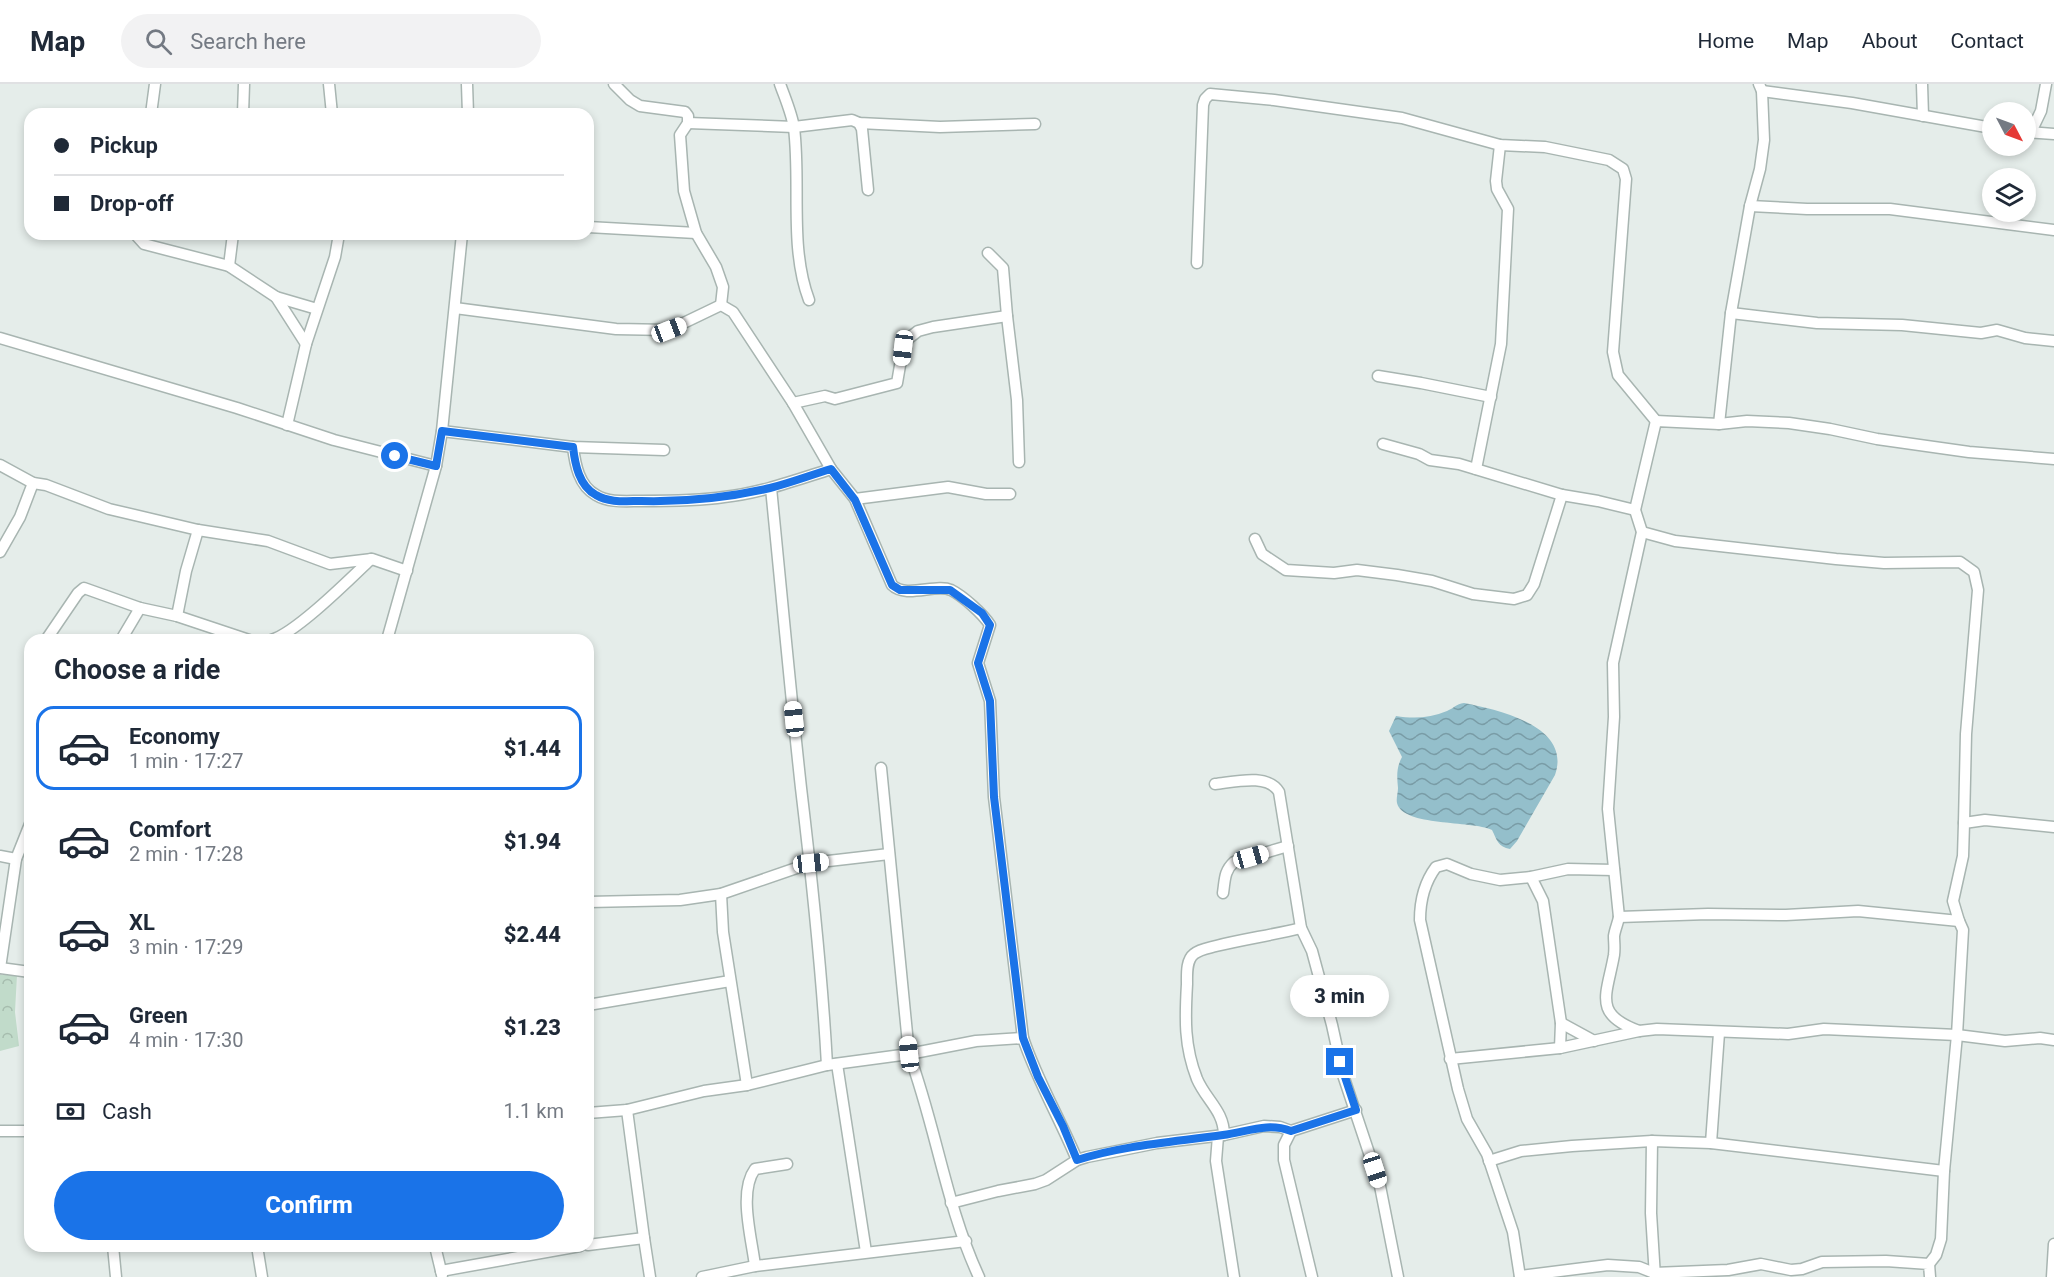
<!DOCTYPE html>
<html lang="en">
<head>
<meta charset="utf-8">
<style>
	:root { --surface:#fff; --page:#f2f2f3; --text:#1f2937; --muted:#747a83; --line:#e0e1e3; --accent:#1a73e8 }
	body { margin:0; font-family:Roboto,sans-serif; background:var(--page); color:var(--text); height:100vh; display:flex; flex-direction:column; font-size:22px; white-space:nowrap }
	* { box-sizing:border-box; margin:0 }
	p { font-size:20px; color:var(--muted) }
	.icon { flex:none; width:33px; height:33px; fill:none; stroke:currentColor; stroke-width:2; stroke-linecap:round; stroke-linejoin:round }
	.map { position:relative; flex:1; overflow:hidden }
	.drawer { position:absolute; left:24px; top:550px; width:570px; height:618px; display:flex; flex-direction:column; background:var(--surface); border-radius:18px; box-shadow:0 3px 9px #0003 }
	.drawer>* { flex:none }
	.guide { position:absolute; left:24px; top:24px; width:570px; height:132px; border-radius:18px; box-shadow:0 3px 9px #0003; display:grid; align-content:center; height:132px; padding:0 30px; background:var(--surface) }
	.needle { width:39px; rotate:131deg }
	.fabs { position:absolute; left:1982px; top:18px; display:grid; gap:12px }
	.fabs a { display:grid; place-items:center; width:54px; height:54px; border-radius:50%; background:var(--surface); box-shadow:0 3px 9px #0003; font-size:30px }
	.end { position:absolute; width:27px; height:27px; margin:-14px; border:8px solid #1a73e8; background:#fff; box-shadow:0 0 0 3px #fff }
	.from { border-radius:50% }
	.bubble { position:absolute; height:42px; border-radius:21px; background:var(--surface); box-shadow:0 3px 9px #0003; font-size:20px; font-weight:800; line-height:42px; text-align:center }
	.car { position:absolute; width:18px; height:36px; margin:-18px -9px; border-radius:8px; box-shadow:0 0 4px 2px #0007; background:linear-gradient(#fff 24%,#345 0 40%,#fff 0 76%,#345 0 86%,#fff 0) }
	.guide b { display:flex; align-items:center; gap:21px; height:57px; font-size:22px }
	.guide b+b { border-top:2px solid var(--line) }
	.guide i { width:15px; height:15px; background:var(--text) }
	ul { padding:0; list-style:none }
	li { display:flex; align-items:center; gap:18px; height:84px; margin:0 12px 9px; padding:0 18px; border:3px solid transparent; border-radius:18px }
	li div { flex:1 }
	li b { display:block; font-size:22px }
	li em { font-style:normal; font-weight:800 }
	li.on { border-color:var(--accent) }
	li>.icon { width:54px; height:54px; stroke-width:1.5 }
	h2 { padding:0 30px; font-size:27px; line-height:72px }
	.pay { display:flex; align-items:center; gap:15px; height:66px; padding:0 30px; font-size:22px }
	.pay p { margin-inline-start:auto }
	.action { display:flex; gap:12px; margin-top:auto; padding:12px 30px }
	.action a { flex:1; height:69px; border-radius:36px; background:var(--accent); color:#fff; font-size:24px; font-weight:800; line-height:69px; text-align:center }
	header { display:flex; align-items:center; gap:36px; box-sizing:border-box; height:84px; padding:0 30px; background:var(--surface); border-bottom:2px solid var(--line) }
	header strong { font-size:28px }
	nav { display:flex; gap:33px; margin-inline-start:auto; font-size:21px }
	.search { width:420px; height:54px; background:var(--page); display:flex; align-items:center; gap:15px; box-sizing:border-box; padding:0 21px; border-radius:33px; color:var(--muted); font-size:22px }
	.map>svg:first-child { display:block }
</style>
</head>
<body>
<header>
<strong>Map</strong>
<div class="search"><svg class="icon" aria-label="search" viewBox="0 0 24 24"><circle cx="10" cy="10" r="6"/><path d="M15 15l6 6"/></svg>Search here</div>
<nav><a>Home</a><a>Map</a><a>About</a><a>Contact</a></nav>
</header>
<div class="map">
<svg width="2054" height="1193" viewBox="0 0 2054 1193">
	<defs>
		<pattern id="forest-crowns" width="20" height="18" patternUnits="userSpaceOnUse" patternTransform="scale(1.5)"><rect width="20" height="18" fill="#c1dbca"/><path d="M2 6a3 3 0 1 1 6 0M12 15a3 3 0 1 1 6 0" fill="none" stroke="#a6bdae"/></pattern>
		<pattern id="water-waves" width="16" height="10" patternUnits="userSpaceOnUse" patternTransform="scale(1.5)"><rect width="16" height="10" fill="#94bfcb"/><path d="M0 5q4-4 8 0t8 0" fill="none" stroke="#799ca6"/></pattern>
	</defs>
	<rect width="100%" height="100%" fill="#e5edea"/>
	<!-- forest -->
	<path fill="url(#forest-crowns)" d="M0 891H17L15 928 19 962 0 967Z"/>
	<!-- water -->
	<path fill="url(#water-waves)" d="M1464 619C1499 626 1572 642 1555 691L1517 757 1510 765C1498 763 1497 756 1492 746 1471 736 1403 743 1397 719 1396 714 1398 709 1398 704 1397 693 1396 684 1402 673L1389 647 1396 632C1414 635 1430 634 1447 627 1454 624 1456 620 1464 619Z"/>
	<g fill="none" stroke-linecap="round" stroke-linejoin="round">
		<!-- minor casing -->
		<g stroke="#a8b5b1" stroke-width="13">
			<g id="minor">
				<path d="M329 0 332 30"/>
				<path d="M467 0 468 30"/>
				<path d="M614 0 630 16 640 22 685 28 688 32V39L680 51 684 107 696 149 716 183 723 203 721 221"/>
				<path d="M780 0C785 14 792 30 794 44 801 100 789 163 809 216"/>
				<path d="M1922 0 1923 32"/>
				<path d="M1762 7 1852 19 1992 44"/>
				<path d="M151 30 155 0"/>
				<path d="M243 30 244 0"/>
				<path d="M688 39 794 43 852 36 859 39 940 43 1035 40"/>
				<path d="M859 39 862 45 868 106"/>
				<path d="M2027 48 2054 50"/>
				<path d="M2031 48 2041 27 2046 0"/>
				<path d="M1750 122 1807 125H1890L2054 146"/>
				<path d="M588 143 696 149"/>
				<path d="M135 150 144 160 229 182 276 213 317 225"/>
				<path d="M1197 179 1203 21 1205 15 1210 10 1274 16 1402 34 1500 61 1545 63 1609 76 1623 85 1626 95 1613 268 1618 291 1656 337"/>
				<path d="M229 182 233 150"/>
				<path d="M276 213 306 260"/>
				<path d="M455 224 616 245 669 246 721 221 733 228 793 319 831 385 855 415 892 501C906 515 936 499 951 506 963 512 983 530 990 541L978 579 990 617 994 713 1023 954"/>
				<path d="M1731 229 1817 239 1902 241 1981 249 1997 246 2025 254 2054 257"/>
				<path d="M1007 232 1017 316 1019 378"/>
				<path d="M0 254 237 324 334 356 436 382 387 556"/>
				<path d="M1378 292 1421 299 1491 313"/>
				<path d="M793 319 825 312 835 315 897 299 903 264 909 254 918 247 933 243 1007 232 1003 184 988 169"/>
				<path d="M1719 340 1731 229 1750 122 1760 85 1764 56 1762 7 1759 0"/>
				<path d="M287 341 306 260 335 173 339 150"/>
				<path d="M442 347 573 363 664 366"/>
				<path d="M1383 360 1419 370 1430 376 1459 380 1562 411 1598 417 1635 426"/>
				<path d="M573 363C575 380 579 402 596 411 609 419 626 417 641 417 669 417 697 417 724 413 761 409 796 396 831 385"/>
				<path d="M0 381 33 399 46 401 109 425 198 446 268 457 330 480 372 475 407 487"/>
				<path d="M436 382 442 347 462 150"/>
				<path d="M1476 385 1501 260 1508 125 1497 105 1496 97 1500 61"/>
				<path d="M771 404C781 504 790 604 801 704 812 796 822 888 827 981"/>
				<path d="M855 415 948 403 986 410H1010"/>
				<path d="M1642 448 1675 457 1836 475 1884 479 1960 478 1974 488 1978 506 1966 650 1964 739"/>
				<path d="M1255 455 1262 470 1286 486 1334 489 1357 486 1397 491 1432 497 1473 510 1514 515 1527 511 1534 500 1562 411"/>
				<path d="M0 468 20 433 33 399"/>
				<path d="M177 532 186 487 198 446"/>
				<path d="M46 556 78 509 84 504 140 524 177 532 249 556"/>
				<path d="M121 556 140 524"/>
				<path d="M271 556C295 550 351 494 371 475"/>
				<path d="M881 684 909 970C936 1043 946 1122 979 1193"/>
				<path d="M1215 700C1234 698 1268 689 1279 708L1301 844 1312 867 1332 941 1343 991 1380 1102 1398 1193"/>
				<path d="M0 772 16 775"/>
				<path d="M1531 793 1543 817 1561 939 1560 964"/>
				<path d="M1223 809C1225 796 1224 787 1234 778L1288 762"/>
				<path d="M721 810 723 848 747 1001"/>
				<path d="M588 818 680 816 721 810 811 779 889 770"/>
				<path d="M1619 833 1708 830 1786 831 1858 827 1959 837 1953 817 1963 772 1964 739 1985 736 2054 743"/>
				<path d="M0 884 16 775 30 740"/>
				<path d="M0 884 30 888"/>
				<path d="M588 921 730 897"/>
				<path d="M1561 939 1594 957"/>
				<path d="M1639 947C1592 930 1607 911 1614 871 1615 864 1614 858 1614 852 1615 845 1618 839 1619 833L1608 725 1614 633 1613 579 1642 448 1635 426 1656 337 1719 340 1747 337 1789 339 1830 345 1877 355 1969 368 2054 375"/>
				<path d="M1450 975 1560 964 1639 947 1657 945 1788 950 1824 945 1957 951 2005 957 2040 954 2054 956"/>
				<path d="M837 980 866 1168"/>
				<path d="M627 1026 644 1154 650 1193"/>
				<path d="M588 1029 627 1026 704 1007 747 1001 827 981 909 970 976 957 1023 954C1037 996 1060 1035 1077 1076"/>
				<path d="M0 1047H30"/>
				<path d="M1291 1047 1284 1061V1076L1312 1193"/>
				<path d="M1224 1051C1224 1027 1206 1016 1197 995 1184 962 1185 934 1187 900 1187 890 1186 876 1194 870 1200 865 1209 864 1216 862 1244 855 1273 851 1301 844"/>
				<path d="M1218 1052 1216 1077 1234 1193"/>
				<path d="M1652 1057 1651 1129 1655 1193"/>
				<path d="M1711 1059 1719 949"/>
				<path d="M1489 1077 1521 1067 1572 1062 1652 1057 1711 1059 1944 1087"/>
				<path d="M951 1119 998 1107 1035 1100 1046 1096 1077 1076 1087 1073 1157 1059 1224 1051 1264 1042 1280 1043 1291 1047 1356 1026"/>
				<path d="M588 1161 644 1154"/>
				<path d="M113 1162 116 1193"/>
				<path d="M257 1162 262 1193"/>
				<path d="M435 1162 442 1191"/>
				<path d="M1929 1180 1936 1171 1941 1155 1944 1087 1957 951 1963 846 1959 837"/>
				<path d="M755 1182C752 1155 738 1108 755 1085L787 1080"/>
				<path d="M441 1187 580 1162"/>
				<path d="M1520 1192 1608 1181 1639 1183 1654 1189 1728 1186 1761 1180 1791 1186 1802 1185 1822 1178 1886 1177 1929 1180 1930 1193"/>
				<path d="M702 1193 755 1182 966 1157"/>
				<path d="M1520 1193 1513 1148 1487 1070 1467 1035 1458 1005 1420 836C1420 816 1424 799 1436 783L1447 780 1471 790 1500 796 1531 793 1568 785 1614 786"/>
				<path d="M2052 1193 2054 1160"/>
			</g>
		</g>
		<!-- minor -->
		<use href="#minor" stroke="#fff" stroke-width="10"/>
	</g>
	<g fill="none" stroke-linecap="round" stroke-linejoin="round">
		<!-- route -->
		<path stroke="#1a73e8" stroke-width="8" d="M395 372 436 382 442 347 573 363C575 380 579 402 596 411 609 419 626 417 641 417 684 418 727 414 770 404 790 399 811 391 831 385L855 416 892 501 900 506H950L982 529 990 541 978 579 990 617 994 713 1023 954 1038 993 1063 1042 1077 1076C1124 1061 1174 1058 1223 1051 1247 1048 1267 1038 1291 1047L1356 1026 1340 978"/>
	</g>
</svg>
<div class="fabs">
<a><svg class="needle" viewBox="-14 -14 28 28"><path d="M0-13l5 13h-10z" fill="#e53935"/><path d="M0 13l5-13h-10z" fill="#747a83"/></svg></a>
<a><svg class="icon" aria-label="layers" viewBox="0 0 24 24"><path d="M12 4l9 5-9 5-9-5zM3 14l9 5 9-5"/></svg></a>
</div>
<i class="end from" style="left:395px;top:372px"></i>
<i class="end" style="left:1340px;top:978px"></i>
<div class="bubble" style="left:1290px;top:891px;width:99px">3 min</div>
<i class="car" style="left:669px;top:246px;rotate:69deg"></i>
<i class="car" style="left:903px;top:264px;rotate:187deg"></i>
<i class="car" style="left:794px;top:635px;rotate:354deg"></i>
<i class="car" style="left:1251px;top:773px;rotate:74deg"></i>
<i class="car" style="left:811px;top:779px;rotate:84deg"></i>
<i class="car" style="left:909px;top:970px;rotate:354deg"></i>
<i class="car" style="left:1375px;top:1086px;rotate:162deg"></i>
<div class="guide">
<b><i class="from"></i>Pickup</b>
<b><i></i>Drop-off</b>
</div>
<section class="drawer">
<h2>Choose a ride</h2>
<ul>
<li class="on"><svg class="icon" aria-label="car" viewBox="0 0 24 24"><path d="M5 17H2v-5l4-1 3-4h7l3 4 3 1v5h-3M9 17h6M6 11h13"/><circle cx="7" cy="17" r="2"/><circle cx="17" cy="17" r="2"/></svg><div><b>Economy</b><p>1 min · 17:27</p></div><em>$1.44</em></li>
<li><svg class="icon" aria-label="car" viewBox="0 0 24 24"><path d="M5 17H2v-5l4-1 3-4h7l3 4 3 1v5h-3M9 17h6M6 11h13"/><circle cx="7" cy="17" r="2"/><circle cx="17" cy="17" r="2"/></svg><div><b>Comfort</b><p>2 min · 17:28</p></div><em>$1.94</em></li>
<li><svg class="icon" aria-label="car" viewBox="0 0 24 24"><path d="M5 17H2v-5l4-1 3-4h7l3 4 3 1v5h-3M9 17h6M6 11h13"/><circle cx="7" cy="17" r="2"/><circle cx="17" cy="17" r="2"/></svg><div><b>XL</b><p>3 min · 17:29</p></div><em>$2.44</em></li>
<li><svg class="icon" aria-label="car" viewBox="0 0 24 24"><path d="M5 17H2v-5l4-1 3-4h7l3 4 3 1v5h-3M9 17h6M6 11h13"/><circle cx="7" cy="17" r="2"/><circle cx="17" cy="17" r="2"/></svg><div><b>Green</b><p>4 min · 17:30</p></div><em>$1.23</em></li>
</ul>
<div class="pay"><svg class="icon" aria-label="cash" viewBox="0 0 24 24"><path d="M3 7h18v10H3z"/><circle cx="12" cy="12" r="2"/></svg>Cash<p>1.1 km</p></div>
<div class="action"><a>Confirm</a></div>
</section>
</div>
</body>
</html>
